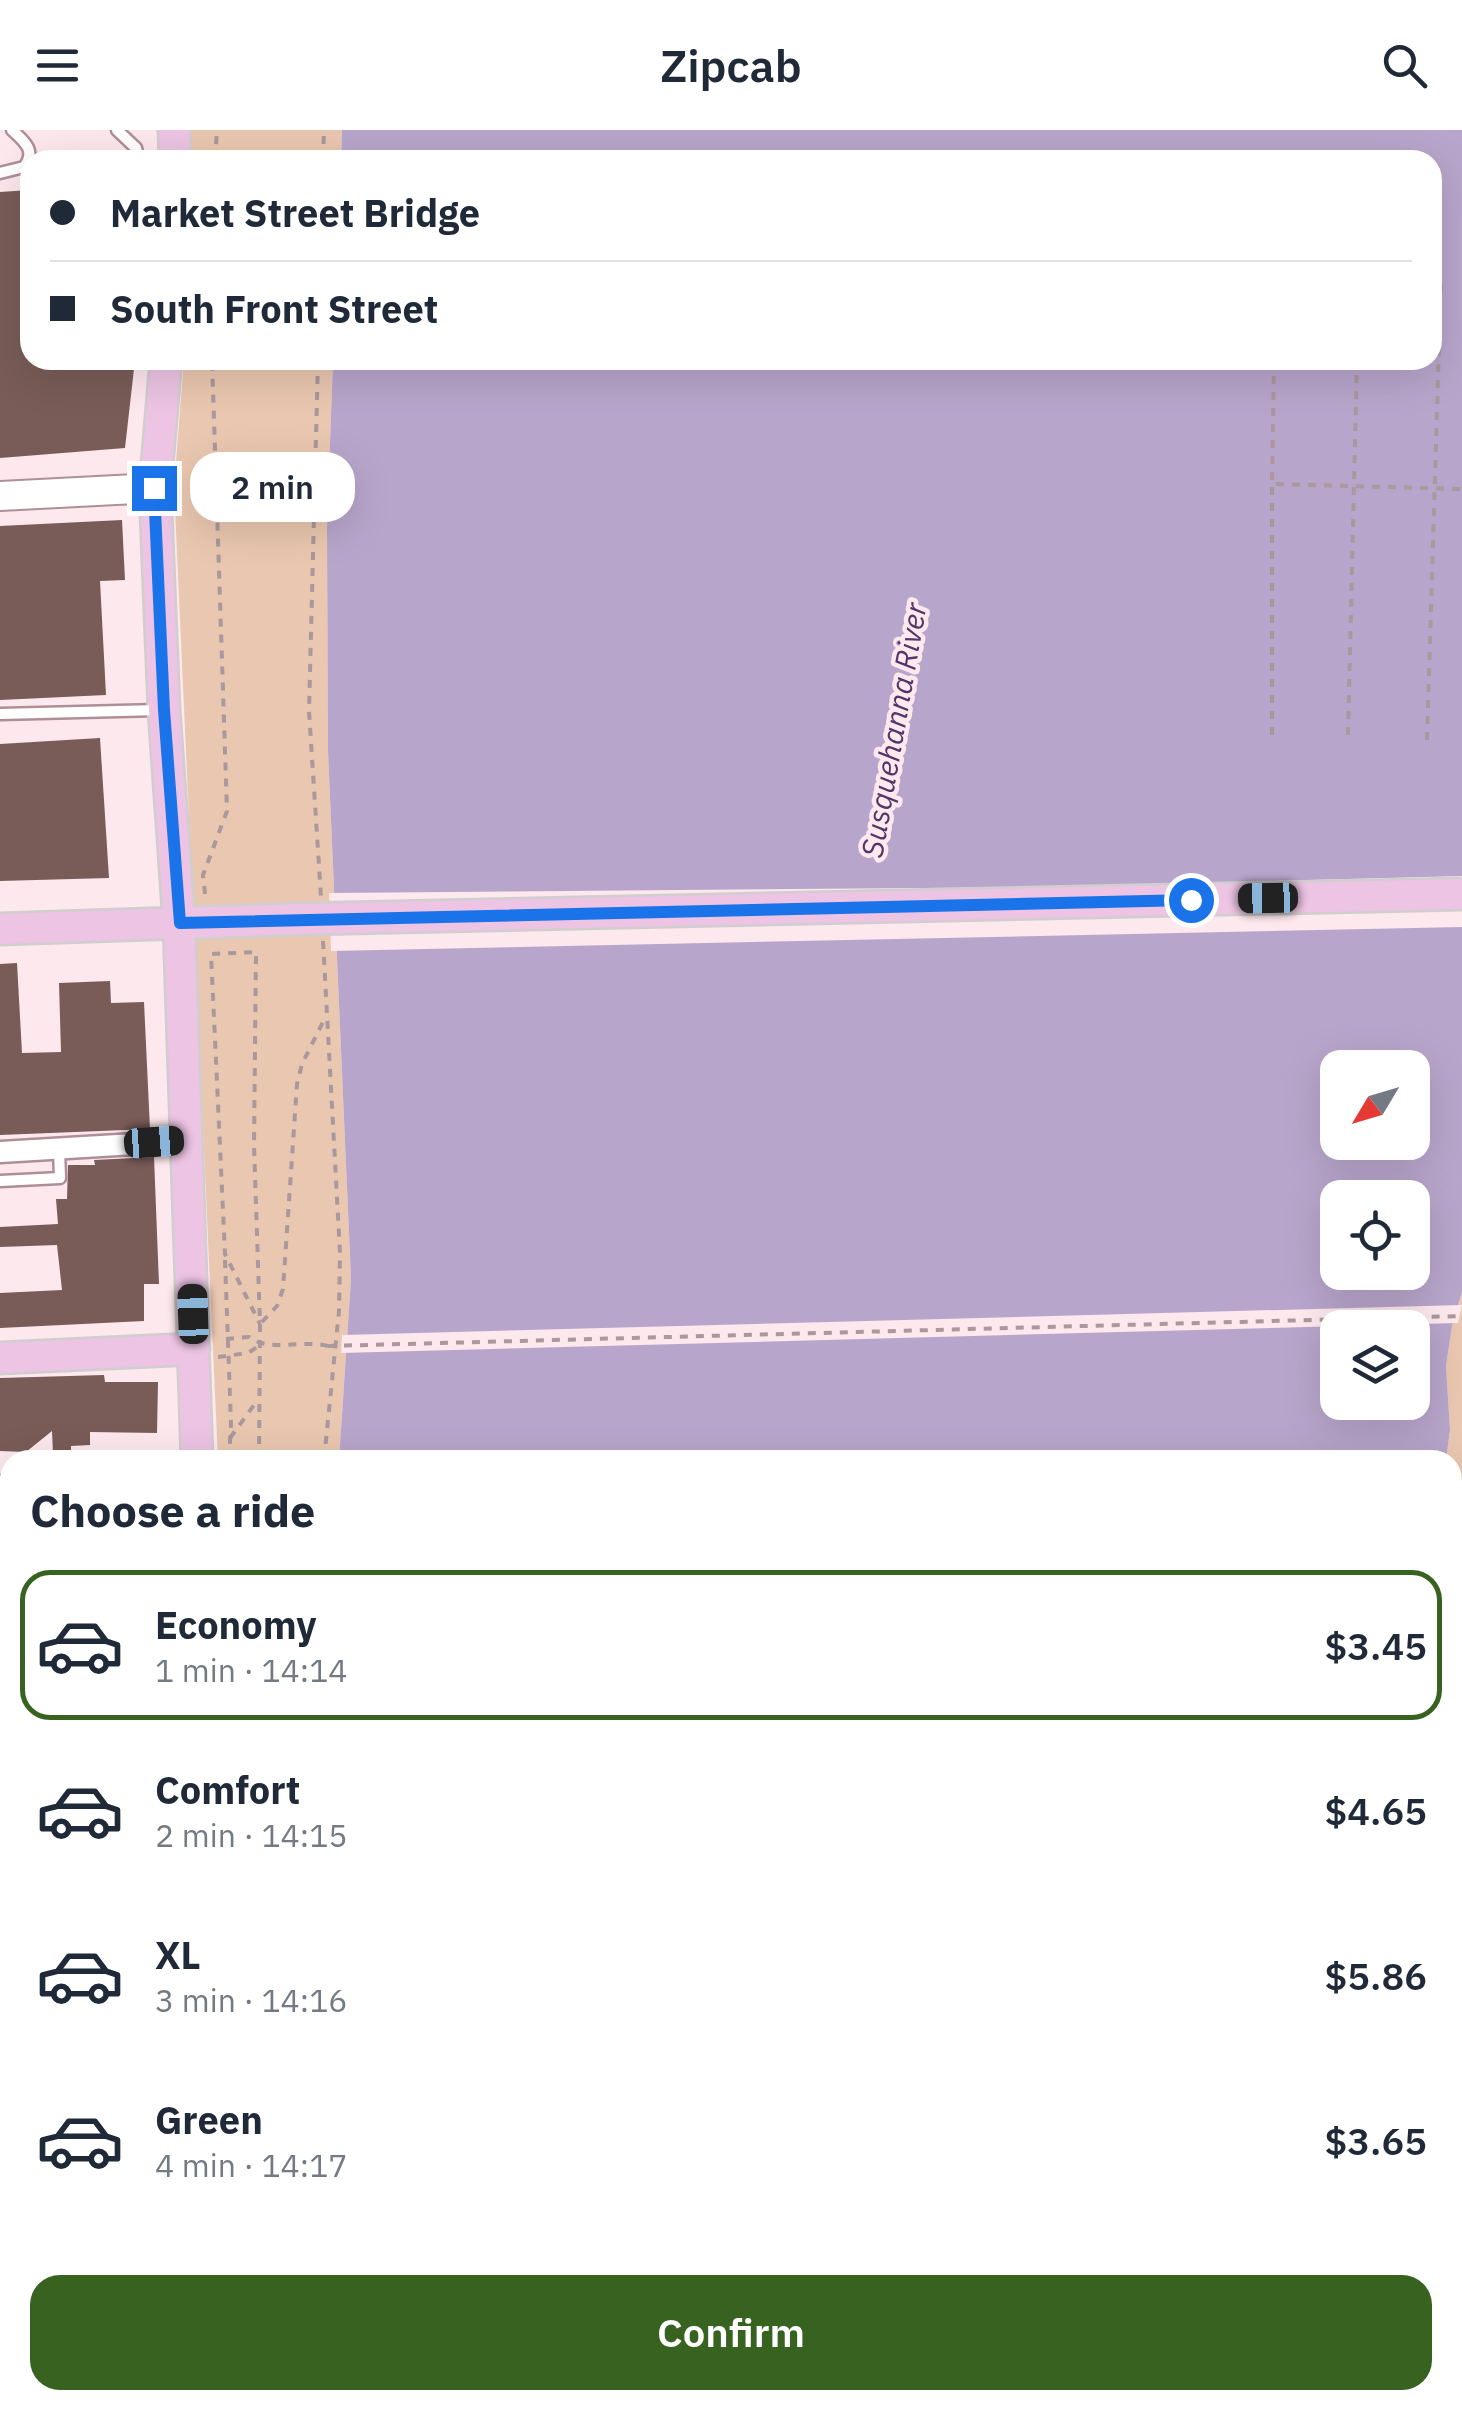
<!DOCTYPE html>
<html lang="en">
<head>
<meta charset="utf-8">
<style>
	:root { --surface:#fff; --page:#f6f6f7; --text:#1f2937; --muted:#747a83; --line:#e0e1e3; --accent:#37621f }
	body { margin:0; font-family:"IBM Plex Sans",sans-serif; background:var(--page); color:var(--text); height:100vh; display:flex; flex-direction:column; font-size:38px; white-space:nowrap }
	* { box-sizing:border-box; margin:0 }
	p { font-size:32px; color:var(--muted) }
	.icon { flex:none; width:55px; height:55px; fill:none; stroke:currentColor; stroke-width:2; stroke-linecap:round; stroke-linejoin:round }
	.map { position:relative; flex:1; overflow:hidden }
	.drawer { position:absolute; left:0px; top:1320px; width:1462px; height:960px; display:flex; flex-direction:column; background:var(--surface); border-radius:30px 30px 0 0; box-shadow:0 10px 40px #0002 }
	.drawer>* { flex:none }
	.banner { position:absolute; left:20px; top:20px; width:1422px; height:220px; border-radius:30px; box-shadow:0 10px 40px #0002; display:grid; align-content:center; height:220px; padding:0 30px; background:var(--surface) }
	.needle { width:65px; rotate:232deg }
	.fabs { position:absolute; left:1320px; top:920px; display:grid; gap:20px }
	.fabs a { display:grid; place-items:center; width:110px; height:110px; border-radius:20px; background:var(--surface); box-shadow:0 10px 40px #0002; font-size:50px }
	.end { position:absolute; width:45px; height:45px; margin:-22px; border:12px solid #1a73e8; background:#fff; box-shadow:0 0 0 5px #fff }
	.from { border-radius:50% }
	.bubble { position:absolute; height:70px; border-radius:30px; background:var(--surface); box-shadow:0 10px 40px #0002; font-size:32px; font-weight:600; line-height:70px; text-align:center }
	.car { position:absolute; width:30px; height:60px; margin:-30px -15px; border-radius:12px; box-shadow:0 0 8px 2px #0007; background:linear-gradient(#222 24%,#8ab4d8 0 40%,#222 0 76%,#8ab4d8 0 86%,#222 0) }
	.banner b { display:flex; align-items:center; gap:35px; height:95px; font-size:38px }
	.banner b+b { border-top:2px solid var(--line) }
	.banner i { width:25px; height:25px; background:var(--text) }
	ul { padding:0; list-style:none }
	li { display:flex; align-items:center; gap:30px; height:150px; margin:0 20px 15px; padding:0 10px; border:5px solid transparent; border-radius:30px }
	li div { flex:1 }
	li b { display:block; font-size:38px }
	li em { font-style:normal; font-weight:600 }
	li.active { border-color:var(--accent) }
	li>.icon { width:90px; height:90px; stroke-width:1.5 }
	h2 { padding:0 30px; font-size:45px; line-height:120px }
	.action { display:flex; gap:20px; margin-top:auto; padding:20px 30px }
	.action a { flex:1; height:115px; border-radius:30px; background:var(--accent); color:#fff; font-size:40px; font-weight:600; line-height:115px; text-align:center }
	header { display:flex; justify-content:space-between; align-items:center; height:130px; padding:0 30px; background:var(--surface); font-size:45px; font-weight:600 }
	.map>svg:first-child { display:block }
</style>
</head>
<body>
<header><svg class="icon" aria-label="menu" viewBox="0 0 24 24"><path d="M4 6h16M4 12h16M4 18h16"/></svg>Zipcab<svg class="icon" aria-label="search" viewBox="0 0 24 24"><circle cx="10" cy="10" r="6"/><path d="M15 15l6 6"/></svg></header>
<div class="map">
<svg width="1462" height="2280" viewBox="0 0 1462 2280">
	<rect width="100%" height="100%" fill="#fde8ed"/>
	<!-- green -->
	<g fill="#eac7b0">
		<path d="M189 0H342L341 30H191Z"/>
		<path d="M184 230H333L327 397 328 621 351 1149 339 1330H218L174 356Z"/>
		<path d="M1462 1162V2280H1396L1395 2270H1452V1330H1446L1450 1300 1446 1236 1452 1196Z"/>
		<path d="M127 2270H228L227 2280H126Z"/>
	</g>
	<!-- water -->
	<g fill="#b8a5cb" fill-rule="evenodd">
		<path d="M342 0H1462V1162L1452 1196 1446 1236 1450 1300 1446 1330H339L351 1149 328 621 327 397 333 230H1432V30H341ZM1338 938H1412V1012H1338ZM1338 1068H1412V1142H1338ZM1338 1198H1412V1272H1338Z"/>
		<path d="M228 2270H1308L1317 2280H227Z"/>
		<path d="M1320 2270H1395L1396 2280H1329Z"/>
	</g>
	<!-- pier -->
	<g fill="#fde8ed">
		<path d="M1462 746V797L331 821 329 763 1045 757Z"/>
		<path d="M1462 1175 1458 1193 341 1223 342 1205Z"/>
	</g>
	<!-- building -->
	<g fill="#795c58">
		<path d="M30 60V230H135L125 318 0 328V62Z"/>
		<path d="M122 390 125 450 100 451 106 565 0 570V396Z"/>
		<path d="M100 608 109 748 0 751V614Z"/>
		<path d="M17 833 22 923 61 922 59 853 110 851 111 873 144 872 150 999 0 1005V834Z"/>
		<path d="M154 1027 159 1154H144V1191L0 1198V1163L62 1160 57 1115 0 1117V1097L58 1094 56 1069H67L68 1035H95L94 1030Z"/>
		<path d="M104 1245 105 1252H158L157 1303 90 1302V1315L71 1316V1325L53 1324 52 1301 26 1322 0 1321V1248Z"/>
	</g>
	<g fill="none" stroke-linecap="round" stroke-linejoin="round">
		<!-- lane casing -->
		<g stroke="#af8f97" stroke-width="15">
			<g id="lane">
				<path d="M117 0 136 18 139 30"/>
				<path d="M0 43 24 37C37 21 24 11 12 0"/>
				<path d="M0 584 159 580"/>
				<path d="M0 1051 60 1048 59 1019"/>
				<path d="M0 1351H10"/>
				<path d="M0 2095 10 2096"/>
			</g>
		</g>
		<!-- street casing -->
		<g stroke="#af8f97" stroke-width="25">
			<g id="street">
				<path d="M0 1022 185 1011"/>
				<path d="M0 1477 10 1478"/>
				<path d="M0 1680 10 1681"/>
				<path d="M0 1891 10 1892"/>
				<path d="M0 2278 6 2280"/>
			</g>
		</g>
		<!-- secondary casing -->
		<g stroke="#af8f97" stroke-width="32">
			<path id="secondary" d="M0 366 155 358"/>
		</g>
		<!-- primary casing -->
		<g stroke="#d0cecf" stroke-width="35">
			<g id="primary">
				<path d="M174 0 175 30"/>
				<path d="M166 230 155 358 164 580 179 793 197 1330"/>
				<path d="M0 799 301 789"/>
				<path d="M0 1228 194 1219"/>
				<path d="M113 2280 114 2270"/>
			</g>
		</g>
		<!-- path -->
		<g stroke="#a9989c" stroke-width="4" stroke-dasharray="8 8" stroke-linecap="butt">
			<path d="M215 30 217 0"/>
			<path d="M323 30 324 0"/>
			<path d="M318 230 309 581 321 767"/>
			<path d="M1274 230 1272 354 1462 359"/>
			<path d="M1272 605V354"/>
			<path d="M1348 605 1357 230"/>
			<path d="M1427 610 1441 150"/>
			<path d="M205 764 203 745 227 681 212 230"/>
			<path d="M323 811 340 1123 339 1181 324 1330"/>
			<path d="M225 1130 231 1294 229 1330"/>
			<path d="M262 1192 277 1176 283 1159 297 954 302 934 324 890"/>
			<path d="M226 1209 249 1207C271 1223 302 1209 328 1216"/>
			<path d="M218 1227 248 1223 260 1215"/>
			<path d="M230 1308 257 1271"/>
			<path d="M259 1330 260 1194 254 1016 256 822 211 824 225 1124 260 1194"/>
			<path d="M1452 1437 1455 1415 1462 1404"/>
			<path d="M1462 1676V1732"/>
			<path d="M1452 1762 1462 1765"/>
			<path d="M1452 1872 1462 1826"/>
			<path d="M1452 2050 1462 2058"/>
			<path d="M1334 2270 1343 2280"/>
			<path d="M1363 2270 1364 2280"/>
			<path d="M160 2280 161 2270"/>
			<path d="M206 2280 207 2270"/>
		</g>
		<!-- lane -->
		<use href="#lane" stroke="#fff" stroke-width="10"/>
		<!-- street -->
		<use href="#street" stroke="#fff" stroke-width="20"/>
		<!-- secondary -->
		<use href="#secondary" stroke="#fff" stroke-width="28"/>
		<!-- primary -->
		<use href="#primary" stroke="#edc4e4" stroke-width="30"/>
		<!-- primary-bridge casing -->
		<g stroke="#d0cecf" stroke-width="35" stroke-linecap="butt">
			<path id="primary-bridge" d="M301 789 1462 764"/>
		</g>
		<!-- path-bridge -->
		<path stroke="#a9989c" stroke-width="4" stroke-dasharray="8 8" stroke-linecap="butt" d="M328 1216 1462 1186"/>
		<!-- primary-bridge -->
		<use href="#primary-bridge" stroke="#edc4e4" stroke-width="30"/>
	</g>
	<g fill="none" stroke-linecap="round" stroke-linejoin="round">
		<!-- route -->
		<path stroke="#1a73e8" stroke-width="12" d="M154 358 164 580 180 793 1191 770"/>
	</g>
	<g text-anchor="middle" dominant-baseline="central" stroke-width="9" stroke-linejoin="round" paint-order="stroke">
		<!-- water labels -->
		<g font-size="30" font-style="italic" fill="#523669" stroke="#fde8ed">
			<text transform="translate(893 600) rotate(-80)">Susquehanna River</text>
		</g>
	</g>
</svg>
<div class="fabs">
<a><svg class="needle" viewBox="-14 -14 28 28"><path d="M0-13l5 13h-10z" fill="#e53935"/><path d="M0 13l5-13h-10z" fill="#747a83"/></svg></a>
<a><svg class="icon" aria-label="locate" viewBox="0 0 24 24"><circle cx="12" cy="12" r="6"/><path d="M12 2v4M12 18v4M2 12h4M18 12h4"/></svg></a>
<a><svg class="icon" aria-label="layers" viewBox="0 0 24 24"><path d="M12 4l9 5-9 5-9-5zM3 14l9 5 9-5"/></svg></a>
</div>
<i class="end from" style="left:1191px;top:770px"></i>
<i class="end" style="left:154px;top:358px"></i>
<div class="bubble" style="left:190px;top:322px;width:165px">2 min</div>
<i class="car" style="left:1268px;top:768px;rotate:269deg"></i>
<i class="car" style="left:154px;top:1012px;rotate:86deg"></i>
<i class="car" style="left:193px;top:1184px;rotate:358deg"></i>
<div class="banner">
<b><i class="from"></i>Market Street Bridge</b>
<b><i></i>South Front Street</b>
</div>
<section class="drawer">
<h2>Choose a ride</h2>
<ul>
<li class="active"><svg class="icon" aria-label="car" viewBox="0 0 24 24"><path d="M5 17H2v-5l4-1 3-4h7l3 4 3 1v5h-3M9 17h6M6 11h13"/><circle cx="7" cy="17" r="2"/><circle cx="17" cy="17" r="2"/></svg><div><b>Economy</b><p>1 min · 14:14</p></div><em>$3.45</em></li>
<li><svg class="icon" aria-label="car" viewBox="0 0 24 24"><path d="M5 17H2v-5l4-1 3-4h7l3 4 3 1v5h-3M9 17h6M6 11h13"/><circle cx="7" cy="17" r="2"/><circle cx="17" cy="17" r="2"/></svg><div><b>Comfort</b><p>2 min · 14:15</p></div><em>$4.65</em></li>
<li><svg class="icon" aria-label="car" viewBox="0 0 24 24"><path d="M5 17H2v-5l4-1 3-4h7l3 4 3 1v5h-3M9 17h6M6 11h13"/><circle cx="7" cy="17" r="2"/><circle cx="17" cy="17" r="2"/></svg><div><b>XL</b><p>3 min · 14:16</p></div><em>$5.86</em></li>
<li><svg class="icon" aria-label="car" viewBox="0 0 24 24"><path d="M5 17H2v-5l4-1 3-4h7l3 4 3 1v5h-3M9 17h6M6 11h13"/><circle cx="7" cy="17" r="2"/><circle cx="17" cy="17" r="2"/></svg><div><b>Green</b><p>4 min · 14:17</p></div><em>$3.65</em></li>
</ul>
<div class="action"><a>Confirm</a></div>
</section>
</div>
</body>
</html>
